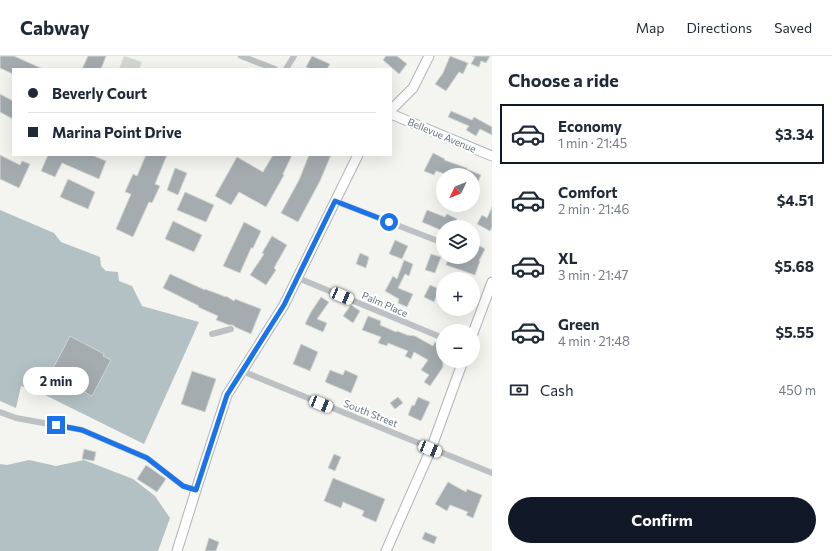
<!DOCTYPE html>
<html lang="en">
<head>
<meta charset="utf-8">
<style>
	:root { --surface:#fff; --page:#f6f6f7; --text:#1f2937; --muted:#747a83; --line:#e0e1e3; --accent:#111827 }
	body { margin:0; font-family:Commissioner,sans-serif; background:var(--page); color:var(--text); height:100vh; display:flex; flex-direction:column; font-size:15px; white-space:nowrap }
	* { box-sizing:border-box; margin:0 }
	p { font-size:13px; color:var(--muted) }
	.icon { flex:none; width:22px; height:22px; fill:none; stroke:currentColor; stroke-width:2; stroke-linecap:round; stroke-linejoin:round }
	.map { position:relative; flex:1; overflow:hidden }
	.drawer { display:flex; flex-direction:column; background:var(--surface); width:340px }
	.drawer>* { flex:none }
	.top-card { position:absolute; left:12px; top:12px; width:380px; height:88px; border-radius:0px; box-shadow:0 4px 16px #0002; display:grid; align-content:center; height:88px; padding:0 16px; background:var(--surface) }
	.needle { width:26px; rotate:227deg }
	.tools { position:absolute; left:436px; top:112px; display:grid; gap:8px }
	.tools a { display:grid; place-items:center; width:44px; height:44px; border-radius:50%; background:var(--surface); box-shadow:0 4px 16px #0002; font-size:20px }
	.end { position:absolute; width:18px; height:18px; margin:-9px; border:5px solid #1a73e8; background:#fff; box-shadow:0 0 0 2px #fff }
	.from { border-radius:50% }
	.bubble { position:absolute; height:28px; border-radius:14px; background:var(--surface); box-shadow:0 4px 16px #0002; font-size:13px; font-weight:700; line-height:28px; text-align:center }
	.car { position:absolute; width:12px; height:24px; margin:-12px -6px; border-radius:5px; box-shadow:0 0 3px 1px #0007; background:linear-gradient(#fff 24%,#345 0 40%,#fff 0 76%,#345 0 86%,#fff 0) }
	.top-card b { display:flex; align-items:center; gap:14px; height:38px; font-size:15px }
	.top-card b+b { border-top:1px solid var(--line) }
	.top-card i { width:10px; height:10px; background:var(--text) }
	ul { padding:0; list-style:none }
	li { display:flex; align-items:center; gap:12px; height:60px; margin:0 8px 6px; padding:0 8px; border:2px solid transparent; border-radius:0px }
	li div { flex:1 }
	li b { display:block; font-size:15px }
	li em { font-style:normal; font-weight:700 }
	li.current { border-color:var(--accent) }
	li>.icon { width:36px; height:36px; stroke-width:1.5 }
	h2 { padding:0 16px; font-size:18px; line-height:48px }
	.pay { display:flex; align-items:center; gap:10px; height:44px; padding:0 16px; font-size:15px }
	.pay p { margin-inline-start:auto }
	.primary-button { display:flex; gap:8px; margin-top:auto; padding:8px 16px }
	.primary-button a { flex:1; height:46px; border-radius:24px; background:var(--accent); color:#fff; font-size:16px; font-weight:700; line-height:46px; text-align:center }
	header { display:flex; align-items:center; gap:24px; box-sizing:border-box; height:56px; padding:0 20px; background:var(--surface); border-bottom:1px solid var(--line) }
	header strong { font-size:19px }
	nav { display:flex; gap:22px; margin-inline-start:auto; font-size:14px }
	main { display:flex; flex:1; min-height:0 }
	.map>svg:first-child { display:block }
</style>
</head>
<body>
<header>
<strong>Cabway</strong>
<nav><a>Map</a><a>Directions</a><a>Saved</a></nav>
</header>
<main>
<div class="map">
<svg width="492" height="495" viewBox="0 0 492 495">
	<rect width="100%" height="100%" fill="#f4f4f0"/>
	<!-- green -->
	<path fill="#d3d9d0" d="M124 0 142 6 139 13H119Z"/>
	<!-- water -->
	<g fill="#b4c1c4">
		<path d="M0 154 54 177 61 186 100 201 101 210 106 215 118 216 119 225 132 230 142 250 199 266 144 388 41 337 21 330 16 352 0 345Z"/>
		<path d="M29 404 56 410 84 404 133 423 155 440 170 462 158 495H0V408L7 409Z"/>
	</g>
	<!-- building -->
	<g fill="#a4acb0" stroke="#d5d5d3">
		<path d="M0 0H14L43 13H13V18L0 12Z"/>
		<path d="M88 0H106L101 13H82Z"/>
		<path d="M312 0 330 8 327 13H310L306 11Z"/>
		<path d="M386 0H397L407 8 399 18 383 4Z"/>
		<path d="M450 0 468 7 463 18 459 16 446 35 435 28 443 17Z"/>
		<path d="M472 0H490L486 7 481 5 479 11 471 8 475 1Z"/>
		<path d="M0 38 13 45V63L0 56Z"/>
		<path d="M451 55 472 64 474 61 492 71V79L480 73 476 80 466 74 469 70 448 61Z"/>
		<path d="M433 97 445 103 444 104 467 112V113L481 119 473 137V119H448L436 115 434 119 424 115Z"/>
		<path d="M0 99 20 109 22 105 30 108 19 132 0 123Z"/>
		<path d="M48 99H92L106 105 99 123 62 107 55 121 41 115Z"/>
		<path d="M146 99H167L155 128 160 130 152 147 149 146 133 181 116 173 131 138 125 136 133 118 137 120Z"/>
		<path d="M273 99H292L283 118 284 119 266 151 239 136 231 149 215 140 237 101 263 116Z"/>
		<path d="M309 99H331L320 125 298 166 281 157 299 124Z"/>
		<path d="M175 112 187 117 178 139 167 134Z"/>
		<path d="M68 123 95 136 88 153 60 141Z"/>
		<path d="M185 136 214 149 206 166 177 154Z"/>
		<path d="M492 151V171L490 175 477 168 482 159 487 162Z"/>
		<path d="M427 154 445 161 447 158 457 163 453 171H443V175L422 166Z"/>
		<path d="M173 165 202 179 194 196 165 183Z"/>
		<path d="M244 166 261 175 253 192H251L240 217 223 210Z"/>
		<path d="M272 180 287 189 274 212 276 214 266 229 250 219 264 198 262 197Z"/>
		<path d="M395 184 408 190 402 203 389 198Z"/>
		<path d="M473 186 485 193 479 205H480L475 219 446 209 449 201 463 207 465 201H473Z"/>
		<path d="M360 197 369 201 366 212 356 208Z"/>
		<path d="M431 198 441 201 435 217 425 214Z"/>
		<path d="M404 204 413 208 409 220 405 218 398 232 413 238 407 251 398 247 399 243 385 235 393 220 397 223Z"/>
		<path d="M170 218 205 234V233L226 241V240L234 245 235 243 261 253 251 278 235 271 233 269H229L216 264 218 260 198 251 199 250 163 232Z"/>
		<path d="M430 229 439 233 434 246 424 241Z"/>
		<path d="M321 241 329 246 317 263 327 267 323 276 305 268 311 256Z"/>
		<path d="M351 249 360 255 353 267 343 260Z"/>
		<path d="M368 260 381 265 380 269 396 276 397 275 407 279 415 280 433 290 435 286 443 290V311L430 330 424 326 429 319 421 314 428 304 414 296 411 303 405 300 408 295 388 287 387 290 378 287 381 281 362 274Z"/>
		<path d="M70 280 104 298 103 300 111 304 92 340 50 318Z"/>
		<path d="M301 288 318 296 310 315 293 308Z"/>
		<path d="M330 314 343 319 345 314 358 320 351 337 325 326Z"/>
		<path d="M192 315 216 323 205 356 181 348Z"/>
		<path d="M398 341 403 347 395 353 390 347Z"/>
		<path d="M418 341 430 346 421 365 408 359 412 349 414 350Z"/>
		<path d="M84 393 96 396 94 405 82 403Z"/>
		<path d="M334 398 341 401 335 415 328 412Z"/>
		<path d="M146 409 166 423 157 436 137 423Z"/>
		<path d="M333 422 385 443 376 466 362 460 364 455 343 446 341 452 324 445Z"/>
		<path d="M448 426 466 436 467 433 482 439 473 462 466 459 468 456 450 449 447 455 435 448Z"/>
		<path d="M425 476 437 481 434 488 422 483Z"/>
		<path d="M209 482 219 486 216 495H205Z"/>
	</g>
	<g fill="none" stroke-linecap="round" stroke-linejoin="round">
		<!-- secondary casing -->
		<g stroke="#b0b5b8" stroke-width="11">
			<g id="secondary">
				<path d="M391 54 413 32 429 0"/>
				<path d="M391 58 492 100"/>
				<path d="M473 277 492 226"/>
				<path d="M177 495 196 434 227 339 284 249 358 99"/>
				<path d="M386 495 431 393 463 305"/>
			</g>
		</g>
		<!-- street -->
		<g stroke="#bdc1c4" stroke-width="6">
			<path d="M241 0 275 13"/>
			<path d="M286 13 294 0"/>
			<path d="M335 145 443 187"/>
			<path d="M298 222 443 282"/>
			<path d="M212 278 231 273"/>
			<path d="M242 315 492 417"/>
			<path d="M0 356 16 362 82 374 147 402 183 430 196 434"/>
		</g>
		<!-- secondary -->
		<use href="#secondary" stroke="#fff" stroke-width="9"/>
	</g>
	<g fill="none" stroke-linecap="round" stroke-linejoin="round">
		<!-- route -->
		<path stroke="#1a73e8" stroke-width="5" d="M56 369 82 374 147 402 183 430 196 434 227 339 284 249 335 145 389 166"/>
	</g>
	<g text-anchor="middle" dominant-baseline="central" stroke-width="4" stroke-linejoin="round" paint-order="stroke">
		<!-- street labels -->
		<g font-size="10" fill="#65757f" stroke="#fff">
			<text transform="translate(442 79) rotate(23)">Bellevue Avenue</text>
			<text transform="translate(385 248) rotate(23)">Palm Place</text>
			<text transform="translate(371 357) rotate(22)">South Street</text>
		</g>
	</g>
</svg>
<div class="tools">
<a><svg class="needle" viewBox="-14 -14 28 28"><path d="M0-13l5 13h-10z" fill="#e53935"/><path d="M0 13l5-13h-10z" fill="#747a83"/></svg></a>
<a><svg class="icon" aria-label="layers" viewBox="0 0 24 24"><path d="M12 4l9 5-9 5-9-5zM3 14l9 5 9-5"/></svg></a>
<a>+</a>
<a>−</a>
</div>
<i class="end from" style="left:389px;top:166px"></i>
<i class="end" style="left:56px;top:369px"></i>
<div class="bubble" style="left:23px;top:311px;width:66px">2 min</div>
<i class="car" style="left:342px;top:240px;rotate:113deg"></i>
<i class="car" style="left:321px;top:348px;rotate:112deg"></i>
<i class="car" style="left:430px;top:393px;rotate:112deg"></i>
<div class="top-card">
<b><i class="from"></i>Beverly Court</b>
<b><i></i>Marina Point Drive</b>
</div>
</div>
<section class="drawer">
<h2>Choose a ride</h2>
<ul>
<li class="current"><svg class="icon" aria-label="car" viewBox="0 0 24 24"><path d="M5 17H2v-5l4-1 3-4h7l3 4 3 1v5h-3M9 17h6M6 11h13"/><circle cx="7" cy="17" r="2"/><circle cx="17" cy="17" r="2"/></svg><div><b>Economy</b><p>1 min · 21:45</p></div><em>$3.34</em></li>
<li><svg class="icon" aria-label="car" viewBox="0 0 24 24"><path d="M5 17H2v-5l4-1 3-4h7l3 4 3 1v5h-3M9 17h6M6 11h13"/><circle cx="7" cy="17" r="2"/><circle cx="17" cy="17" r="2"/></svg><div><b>Comfort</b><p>2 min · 21:46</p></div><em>$4.51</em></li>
<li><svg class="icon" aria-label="car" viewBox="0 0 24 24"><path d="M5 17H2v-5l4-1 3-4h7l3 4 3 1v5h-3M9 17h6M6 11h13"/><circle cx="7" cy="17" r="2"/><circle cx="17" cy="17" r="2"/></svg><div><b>XL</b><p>3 min · 21:47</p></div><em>$5.68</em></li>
<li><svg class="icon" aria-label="car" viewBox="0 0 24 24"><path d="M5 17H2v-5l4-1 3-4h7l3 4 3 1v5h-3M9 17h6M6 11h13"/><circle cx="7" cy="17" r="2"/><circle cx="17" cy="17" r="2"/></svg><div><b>Green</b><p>4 min · 21:48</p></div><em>$5.55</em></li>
</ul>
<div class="pay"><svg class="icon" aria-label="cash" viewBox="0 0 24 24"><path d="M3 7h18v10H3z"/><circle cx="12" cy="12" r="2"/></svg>Cash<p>450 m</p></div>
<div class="primary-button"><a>Confirm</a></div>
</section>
</main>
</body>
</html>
